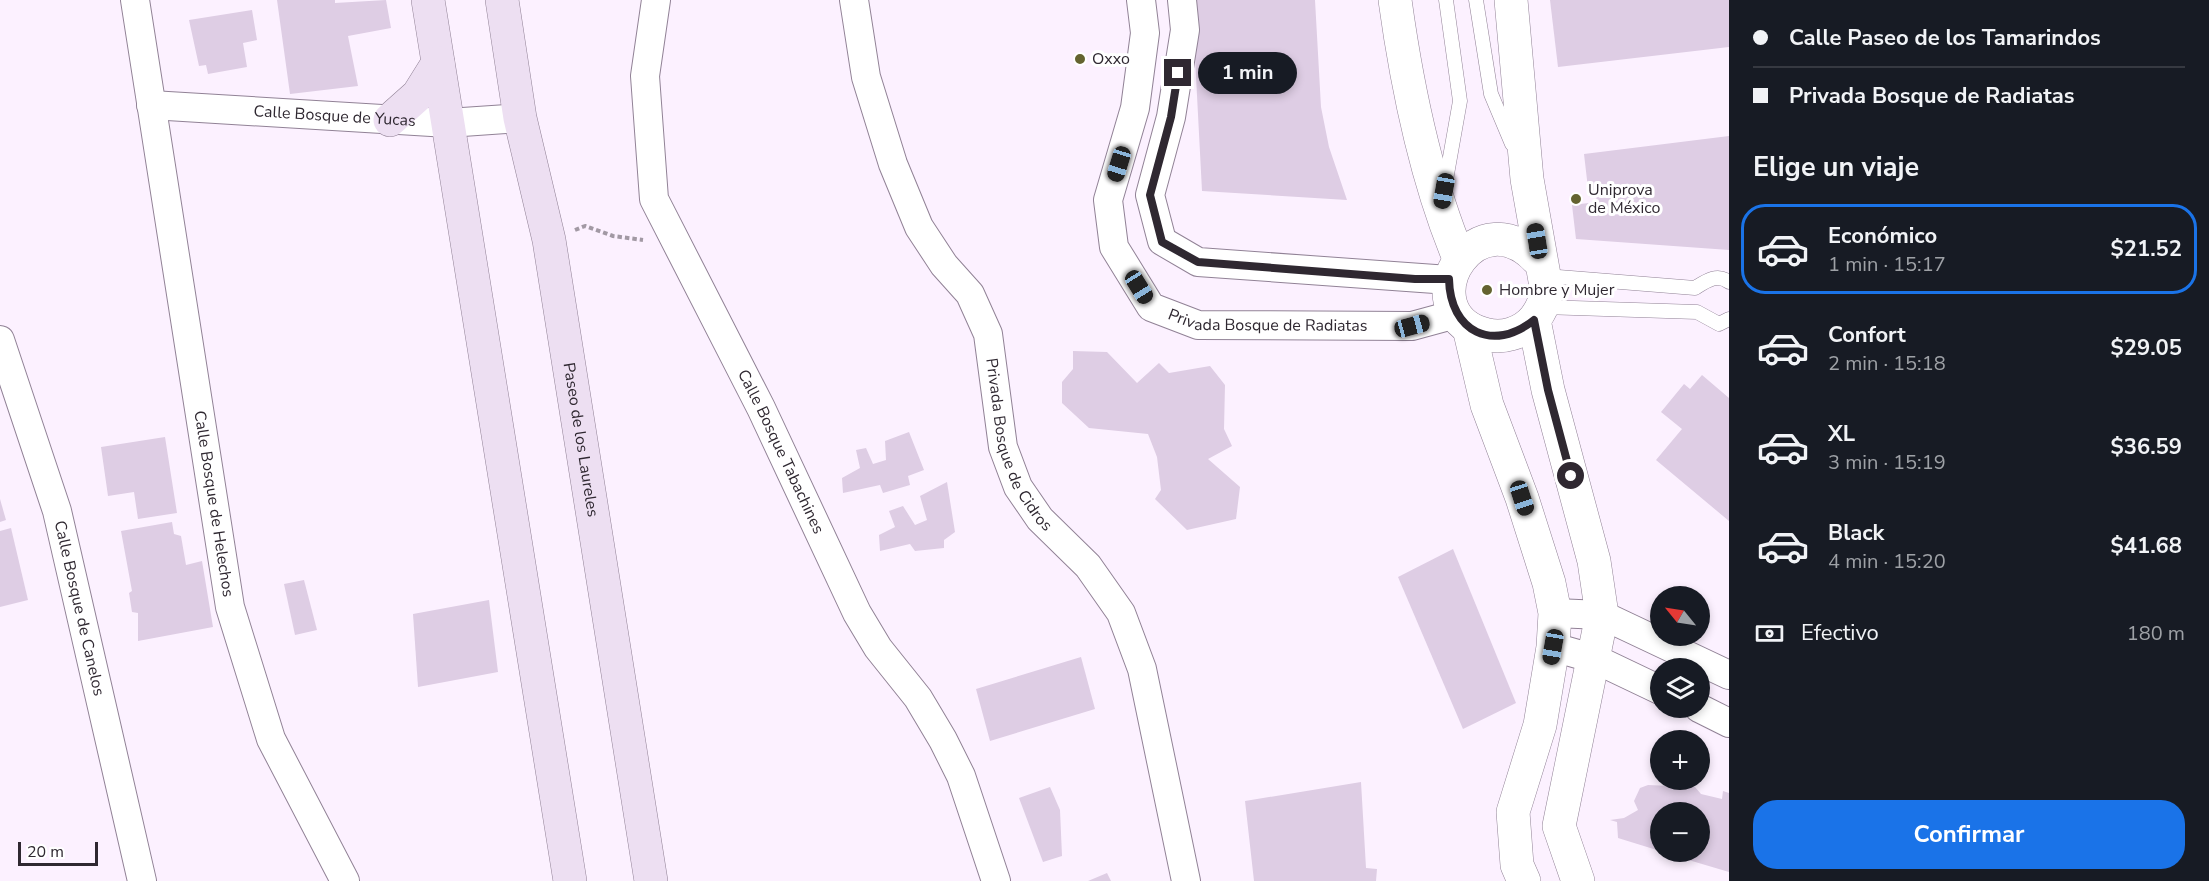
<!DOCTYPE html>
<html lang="es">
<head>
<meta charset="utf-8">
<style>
	:root { --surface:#171b24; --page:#242831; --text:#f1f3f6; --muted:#9ea1a6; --line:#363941; --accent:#1a73e8 }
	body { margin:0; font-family:"Nunito Sans",sans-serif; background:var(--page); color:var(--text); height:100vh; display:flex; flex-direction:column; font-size:22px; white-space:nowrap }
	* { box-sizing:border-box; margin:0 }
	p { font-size:20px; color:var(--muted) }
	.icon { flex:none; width:33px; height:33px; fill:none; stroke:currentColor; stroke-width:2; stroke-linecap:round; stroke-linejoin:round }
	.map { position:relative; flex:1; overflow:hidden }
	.sheet { display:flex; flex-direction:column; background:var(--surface); width:480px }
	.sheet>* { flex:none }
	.banner { display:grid; align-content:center; height:132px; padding:0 24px; background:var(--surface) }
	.needle { width:39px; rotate:300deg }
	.buttons { position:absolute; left:1650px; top:586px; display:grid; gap:12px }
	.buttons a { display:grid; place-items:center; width:60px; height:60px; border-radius:50%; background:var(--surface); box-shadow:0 3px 9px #0003; font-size:30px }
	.scale { position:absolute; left:18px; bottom:15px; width:80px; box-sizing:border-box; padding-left:6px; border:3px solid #2f2831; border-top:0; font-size:16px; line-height:21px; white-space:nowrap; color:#2f2831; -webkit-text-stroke:4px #fff; paint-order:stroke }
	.end { position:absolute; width:27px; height:27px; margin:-14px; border:8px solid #2f2831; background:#fff; box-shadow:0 0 0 3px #fff }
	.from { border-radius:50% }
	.bubble { position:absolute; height:42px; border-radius:21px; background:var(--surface); box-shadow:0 3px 9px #0003; font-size:20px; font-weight:700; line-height:42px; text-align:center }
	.car { position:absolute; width:18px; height:36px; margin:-18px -9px; border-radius:8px; box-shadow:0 0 4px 2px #0007; background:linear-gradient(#222 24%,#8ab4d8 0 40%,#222 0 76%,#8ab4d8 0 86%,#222 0) }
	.banner b { display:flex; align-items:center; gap:21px; height:57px; font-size:22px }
	.banner b+b { border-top:2px solid var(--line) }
	.banner i { width:15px; height:15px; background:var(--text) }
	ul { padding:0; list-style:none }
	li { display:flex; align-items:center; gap:18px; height:90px; margin:0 12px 9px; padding:0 12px; border:3px solid transparent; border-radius:24px }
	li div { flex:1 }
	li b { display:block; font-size:22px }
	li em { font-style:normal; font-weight:700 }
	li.current { border-color:var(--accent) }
	li>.icon { width:54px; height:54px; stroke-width:1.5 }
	h2 { padding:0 24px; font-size:27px; line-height:72px }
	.pay { display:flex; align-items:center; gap:15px; height:66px; padding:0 24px; font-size:22px }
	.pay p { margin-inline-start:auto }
	.action { display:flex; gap:12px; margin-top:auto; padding:12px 24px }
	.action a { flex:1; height:69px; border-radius:24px; background:var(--accent); color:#fff; font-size:24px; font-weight:700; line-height:69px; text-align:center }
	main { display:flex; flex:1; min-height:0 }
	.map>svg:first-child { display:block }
</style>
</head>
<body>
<main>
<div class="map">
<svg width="1729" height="881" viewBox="0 0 1729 881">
	<rect width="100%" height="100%" fill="#fcf1ff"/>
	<!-- building -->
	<g fill="#decde4">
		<path d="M277 0H335V3L386 0 391 28 348 36 358 86 290 94Z"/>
		<path d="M1192 0H1315L1321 107 1329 147 1347 200 1202 191Z"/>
		<path d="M1550 0H1729V47L1558 67Z"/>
		<path d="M252 10 257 40 243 43 247 67 208 74 206 65 199 66 189 20Z"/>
		<path d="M1729 136V250L1576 239 1572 205 1597 202 1596 196 1589 197 1584 154Z"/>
		<path d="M1073 351 1107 352 1137 383 1159 363 1169 373 1210 366 1225 385 1224 429 1232 446 1208 459 1240 487 1236 519 1187 530 1155 499 1161 490 1157 457 1148 434 1089 428 1062 403V382L1073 369Z"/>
		<path d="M1702 375 1729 398V521L1656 460 1682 429 1661 412 1684 384 1690 389Z"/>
		<path d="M909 432 924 470 908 476 910 485 883 493 880 485 843 493 842 478 860 468 856 450 866 448 873 464 886 460 885 441Z"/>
		<path d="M165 437 177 513 138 519 134 492 108 496 101 447Z"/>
		<path d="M947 482 955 532 944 540V548L915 551 910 544 880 551 879 535 895 527 889 511 903 506 915 525 927 520 920 496Z"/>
		<path d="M0 499 6 520 0 522Z"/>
		<path d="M172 522 174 534 181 536 186 565 202 561 213 627 138 641V613L132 612 129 593 132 591 121 531Z"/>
		<path d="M11 528 28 600 0 607V531Z"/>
		<path d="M1453 549 1516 703 1463 729 1398 577Z"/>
		<path d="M304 580 317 630 295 635 284 584Z"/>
		<path d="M489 600 498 672 418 687 413 614Z"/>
		<path d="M1081 657 1095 709 990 741 976 689Z"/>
		<path d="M1361 782 1366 868 1377 869 1376 881H1254L1245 801Z"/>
		<path d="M1648 785 1695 787 1701 794 1722 799 1723 791 1729 793V872L1665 853 1700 852V813H1660V851L1618 838 1617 822 1610 820 1624 818 1638 810 1634 801 1640 788Z"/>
		<path d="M1050 787 1060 810 1062 856 1043 862 1019 798Z"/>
		<path d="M1107 873 1111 881H1088Z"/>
	</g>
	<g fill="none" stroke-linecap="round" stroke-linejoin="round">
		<!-- service casing -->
		<g stroke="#918296" stroke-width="15">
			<g id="service">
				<path d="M1476 0 1491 94 1512 144"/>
				<path d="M1444 191 1460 101 1446 0"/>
				<path d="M1546 276 1695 288C1706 281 1717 273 1729 282"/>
				<path d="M1543 307 1697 312 1719 324 1729 319"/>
			</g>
		</g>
		<!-- minor casing -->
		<g stroke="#918296" stroke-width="30">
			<g id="minor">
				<path id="s1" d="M135 0 230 607 271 739 345 881"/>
				<path id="s2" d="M656 0 645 76 654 199 761 408 857 613 878 648 918 698 943 740 961 776 996 881"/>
				<path id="s3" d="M854 0 866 77 893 164 919 227 944 265 970 294 988 334 1003 447 1018 487 1040 519 1088 566 1121 613 1142 669 1186 881"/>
				<path id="s4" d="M1141 0 1145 33 1135 108 1108 200 1114 247 1151 307 1198 325 1412 326 1456 314"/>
				<path d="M1182 0 1185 30 1171 117 1150 195 1162 241 1198 262 1449 280"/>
				<path id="s5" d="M151 105 448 123 520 118"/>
				<path id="s6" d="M0 340 57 511 142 881"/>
				<path d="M1555 613 1602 615 1729 675"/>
				<path d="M1553 647 1595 659 1660 690"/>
				<path d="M1699 708 1729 723"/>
			</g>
		</g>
		<!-- tertiary casing -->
		<g stroke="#918296" stroke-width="34">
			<g id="tertiary">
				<path d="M1395 0C1407 87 1425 177 1459 258"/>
				<path d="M1511 0 1527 179 1547 292C1542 312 1532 328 1511 334 1498 338 1487 336 1475 331 1411 301 1478 193 1540 262"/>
				<path d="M1534 320 1548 390 1594 561 1602 615 1559 826 1578 881"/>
				<path d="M1469 328 1487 405 1522 498 1549 583 1555 613 1553 647 1540 725 1513 812 1517 865 1524 881"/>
			</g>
		</g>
		<!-- secondary casing -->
		<g stroke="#918296" stroke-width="34">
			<g id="secondary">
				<path d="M428 0 570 881"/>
				<path id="s7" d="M502 0 520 118 549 240 651 881"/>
				<path d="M390 120 418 95 438 63"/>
			</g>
		</g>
		<!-- path -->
		<path stroke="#a299a4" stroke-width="4" stroke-dasharray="4.5 3" stroke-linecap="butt" d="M575 230 585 226 613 236 643 240"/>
		<!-- service -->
		<use href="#service" stroke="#fff" stroke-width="14"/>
		<!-- minor -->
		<use href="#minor" stroke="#fff" stroke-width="28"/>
		<!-- tertiary -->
		<use href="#tertiary" stroke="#fff" stroke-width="33"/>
		<!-- secondary -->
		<use href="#secondary" stroke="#eddff2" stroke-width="33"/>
	</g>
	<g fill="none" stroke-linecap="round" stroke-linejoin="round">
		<!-- route -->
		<path stroke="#2f2831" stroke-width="8" d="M1178 73 1171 117 1150 195 1162 242 1198 262 1415 279H1449C1450 332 1493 353 1534 320L1548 390 1571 476"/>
	</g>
	<!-- markers -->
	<g fill="#646330" stroke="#fff" stroke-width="2">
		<circle cx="1080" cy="59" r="6"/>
		<circle cx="1576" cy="199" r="6"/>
		<circle cx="1487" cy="290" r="6"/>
	</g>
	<g text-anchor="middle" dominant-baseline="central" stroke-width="6" stroke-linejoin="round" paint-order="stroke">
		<!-- poi labels -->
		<g font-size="16" fill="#2f2831" stroke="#fff" text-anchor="start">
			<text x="1092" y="59">Oxxo</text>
			<text x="1588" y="190">Uniprova<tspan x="1588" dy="18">de México</tspan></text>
			<text x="1499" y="290">Hombre y Mujer</text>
		</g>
		<!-- street labels -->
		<g font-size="16" fill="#2f2831" stroke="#fff">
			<text stroke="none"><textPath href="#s5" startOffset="184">Calle Bosque de Yucas</textPath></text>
			<text stroke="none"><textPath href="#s4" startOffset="442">Privada Bosque de Radiatas</textPath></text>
			<text stroke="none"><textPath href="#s7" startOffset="447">Paseo de los Laureles</textPath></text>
			<text stroke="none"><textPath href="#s3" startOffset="482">Privada Bosque de Cidros</textPath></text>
			<text stroke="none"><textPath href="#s2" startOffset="483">Calle Bosque Tabachines</textPath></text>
			<text stroke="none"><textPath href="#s1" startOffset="510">Calle Bosque de Helechos</textPath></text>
			<text stroke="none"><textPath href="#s6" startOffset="280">Calle Bosque de Canelos</textPath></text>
		</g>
	</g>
</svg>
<div class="buttons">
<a><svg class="needle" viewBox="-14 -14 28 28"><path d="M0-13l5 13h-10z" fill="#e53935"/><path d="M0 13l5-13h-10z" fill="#9ea1a6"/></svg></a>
<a><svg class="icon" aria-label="layers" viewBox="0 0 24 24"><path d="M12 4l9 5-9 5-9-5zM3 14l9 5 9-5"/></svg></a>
<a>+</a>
<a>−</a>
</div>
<div class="scale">20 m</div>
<i class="end from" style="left:1571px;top:476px"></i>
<i class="end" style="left:1178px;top:73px"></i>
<div class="bubble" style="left:1198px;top:52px;width:99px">1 min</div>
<i class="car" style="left:1119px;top:164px;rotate:197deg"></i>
<i class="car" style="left:1444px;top:191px;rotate:190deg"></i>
<i class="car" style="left:1537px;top:241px;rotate:351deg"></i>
<i class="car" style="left:1139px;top:287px;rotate:148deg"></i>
<i class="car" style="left:1412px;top:326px;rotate:75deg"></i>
<i class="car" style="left:1522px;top:498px;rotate:162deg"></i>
<i class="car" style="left:1553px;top:647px;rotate:190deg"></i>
</div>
<section class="sheet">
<div class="banner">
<b><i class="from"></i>Calle Paseo de los Tamarindos</b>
<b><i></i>Privada Bosque de Radiatas</b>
</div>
<h2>Elige un viaje</h2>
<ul>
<li class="current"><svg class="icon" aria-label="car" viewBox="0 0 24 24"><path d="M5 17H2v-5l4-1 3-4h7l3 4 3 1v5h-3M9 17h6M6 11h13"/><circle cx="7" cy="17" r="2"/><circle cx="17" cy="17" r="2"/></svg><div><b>Económico</b><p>1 min · 15:17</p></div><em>$21.52</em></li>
<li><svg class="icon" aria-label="car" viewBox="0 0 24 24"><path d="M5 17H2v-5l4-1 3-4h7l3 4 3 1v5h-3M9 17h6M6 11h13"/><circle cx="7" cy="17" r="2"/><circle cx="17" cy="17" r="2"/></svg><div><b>Confort</b><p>2 min · 15:18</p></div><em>$29.05</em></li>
<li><svg class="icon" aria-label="car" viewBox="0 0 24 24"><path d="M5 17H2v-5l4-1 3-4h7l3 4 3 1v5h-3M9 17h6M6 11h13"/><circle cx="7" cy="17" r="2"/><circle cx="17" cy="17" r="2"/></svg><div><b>XL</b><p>3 min · 15:19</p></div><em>$36.59</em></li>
<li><svg class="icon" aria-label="car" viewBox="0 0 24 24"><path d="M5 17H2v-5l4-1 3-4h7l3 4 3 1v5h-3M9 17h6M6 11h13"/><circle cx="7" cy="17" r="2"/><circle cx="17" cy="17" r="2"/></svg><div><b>Black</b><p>4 min · 15:20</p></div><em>$41.68</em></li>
</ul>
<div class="pay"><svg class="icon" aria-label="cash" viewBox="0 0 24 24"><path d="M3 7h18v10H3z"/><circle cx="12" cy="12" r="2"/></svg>Efectivo<p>180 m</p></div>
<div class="action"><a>Confirmar</a></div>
</section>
</main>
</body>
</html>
